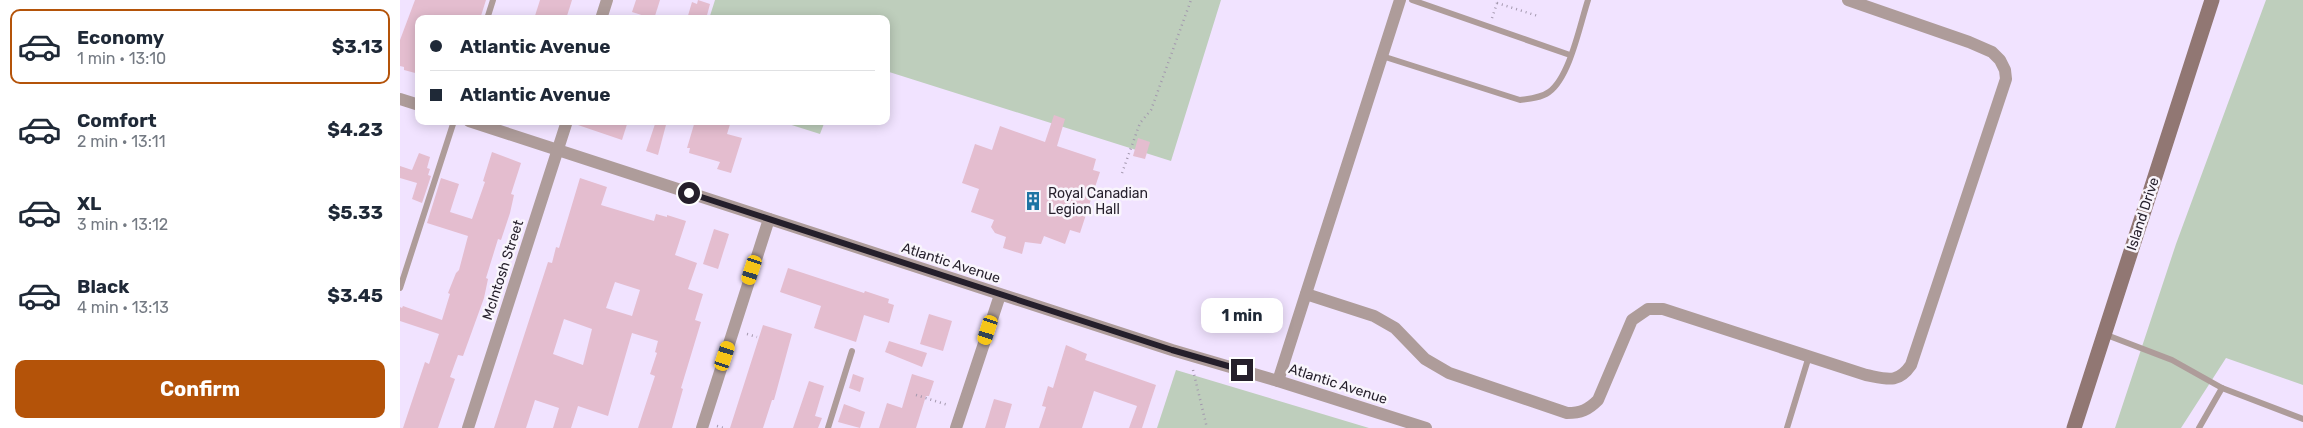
<!DOCTYPE html>
<html lang="en">
<head>
<meta charset="utf-8">
<style>
	:root { --surface:#fff; --page:#f6f6f7; --text:#1f2937; --muted:#747a83; --line:#e0e1e3; --accent:#b45309 }
	body { margin:0; font-family:Rubik,sans-serif; background:var(--page); color:var(--text); height:100vh; display:flex; flex-direction:column; font-size:19px; white-space:nowrap }
	* { box-sizing:border-box; margin:0 }
	p { font-size:16px; color:var(--muted) }
	.icon { flex:none; width:28px; height:28px; fill:none; stroke:currentColor; stroke-width:2; stroke-linecap:round; stroke-linejoin:round }
	.map { position:relative; flex:1; overflow:hidden }
	.details { display:flex; flex-direction:column; background:var(--surface); width:400px }
	.details>* { flex:none }
	.guide { position:absolute; left:15px; top:15px; width:475px; height:110px; border-radius:10px; box-shadow:0 2px 12px #0003; display:grid; align-content:center; height:110px; padding:0 15px; background:var(--surface) }
	.end { position:absolute; width:22px; height:22px; margin:-11px; border:6px solid #251f2b; background:#fff; box-shadow:0 0 0 2px #fff }
	.from { border-radius:50% }
	.bubble { position:absolute; height:35px; border-radius:10px; background:var(--surface); box-shadow:0 2px 12px #0003; font-size:16px; font-weight:700; line-height:35px; text-align:center }
	.car { position:absolute; width:15px; height:30px; margin:-15px -8px; border-radius:6px; box-shadow:0 0 4px 1px #0007; background:linear-gradient(#f5c518 24%,#345 0 40%,#f5c518 0 76%,#345 0 86%,#f5c518 0) }
	.guide b { display:flex; align-items:center; gap:18px; height:48px; font-size:19px }
	.guide b+b { border-top:1px solid var(--line) }
	.guide i { width:12px; height:12px; background:var(--text) }
	ul { padding:9px 0 0; list-style:none }
	li { display:flex; align-items:center; gap:15px; height:75px; margin:0 10px 8px; padding:0 5px; border:2px solid transparent; border-radius:10px }
	li div { flex:1 }
	li b { display:block; font-size:19px }
	li em { font-style:normal; font-weight:700 }
	li.on { border-color:var(--accent) }
	li>.icon { width:45px; height:45px; stroke-width:1.5 }
	.primary-button { display:flex; gap:10px; margin-top:auto; padding:10px 15px }
	.primary-button a { flex:1; height:58px; border-radius:10px; background:var(--accent); color:#fff; font-size:20px; font-weight:700; line-height:58px; text-align:center }
	main { display:flex; flex:1; min-height:0 }
	.map>svg:first-child { display:block }
</style>
</head>
<body>
<main>
<section class="details">
<ul>
<li class="on"><svg class="icon" aria-label="car" viewBox="0 0 24 24"><path d="M5 17H2v-5l4-1 3-4h7l3 4 3 1v5h-3M9 17h6M6 11h13"/><circle cx="7" cy="17" r="2"/><circle cx="17" cy="17" r="2"/></svg><div><b>Economy</b><p>1 min · 13:10</p></div><em>$3.13</em></li>
<li><svg class="icon" aria-label="car" viewBox="0 0 24 24"><path d="M5 17H2v-5l4-1 3-4h7l3 4 3 1v5h-3M9 17h6M6 11h13"/><circle cx="7" cy="17" r="2"/><circle cx="17" cy="17" r="2"/></svg><div><b>Comfort</b><p>2 min · 13:11</p></div><em>$4.23</em></li>
<li><svg class="icon" aria-label="car" viewBox="0 0 24 24"><path d="M5 17H2v-5l4-1 3-4h7l3 4 3 1v5h-3M9 17h6M6 11h13"/><circle cx="7" cy="17" r="2"/><circle cx="17" cy="17" r="2"/></svg><div><b>XL</b><p>3 min · 13:12</p></div><em>$5.33</em></li>
<li><svg class="icon" aria-label="car" viewBox="0 0 24 24"><path d="M5 17H2v-5l4-1 3-4h7l3 4 3 1v5h-3M9 17h6M6 11h13"/><circle cx="7" cy="17" r="2"/><circle cx="17" cy="17" r="2"/></svg><div><b>Black</b><p>4 min · 13:13</p></div><em>$3.45</em></li>
</ul>
<div class="primary-button"><a>Confirm</a></div>
</section>
<div class="map">
<svg width="1903" height="428" viewBox="0 0 1903 428">
	<rect width="100%" height="100%" fill="#f1e3ff"/>
	<!-- green -->
	<g fill="#becebc">
		<path d="M315 0H821L771 161 486 71V19H309Z"/>
		<path d="M1866 0H1903V385L1826 358 1781 428H1715L1776 244Z"/>
		<path d="M379 121H425L420 134Z"/>
		<path d="M776 370 969 428H757Z"/>
	</g>
	<!-- building -->
	<g fill="#e4bdcf" fill-rule="evenodd">
		<path d="M15 0H86L80 19H46L34 15 33 19H19V74L4 70V67L0 66V40Z"/>
		<path d="M140 0H172L166 19H134Z"/>
		<path d="M236 0H260L254 19 232 12Z"/>
		<path d="M298 0 310 4 306 19H287L292 2 297 4Z"/>
		<path d="M654 115 665 119 657 146 696 159 693 170 700 172 680 233 670 230 665 244 644 236 641 244 625 242 622 254 603 248 606 237 595 233 591 227 594 220 571 212 579 189 562 183 575 144 592 150 600 126 645 142Z"/>
		<path d="M175 121H228L222 140 175 124Z"/>
		<path d="M256 121H267L258 155 246 151Z"/>
		<path d="M295 121H331L327 134 342 138 331 173 317 169 320 162 289 153 290 148H287Z"/>
		<path d="M738 138 750 142 745 159 733 156Z"/>
		<path d="M92 152 121 163 111 194 114 195 110 213 101 240 98 239 86 278 88 279 84 298 63 356 58 355 50 377 55 379 38 428H3L25 362 29 364 39 334 0 321V307L2 308 3 306 42 320 50 294 48 293 56 273 59 270 68 236 27 223 41 178 59 184 50 212 72 219 85 182 83 181Z"/>
		<path d="M19 153 30 157 27 168 30 169 28 175 31 176 22 203 12 199 17 183 0 178V166L12 170Z"/>
		<path d="M180 178 207 187 201 205 254 221 256 214 267 217V215L286 221 275 255 297 263 288 289 303 294 295 320 301 322 281 388 283 389 272 428H238L255 376 250 374 257 353 255 352 258 341 232 333 208 416 178 406 171 428H153L159 408 135 400 126 428H94L148 262 152 263 156 247 159 248ZM215 282 240 290 232 316 206 308ZM164 319 192 329 183 365 153 354Z"/>
		<path d="M314 229 329 234 318 269 303 264Z"/>
		<path d="M388 268 464 293 465 291 489 299 488 303 494 305 489 323 464 315 456 342 414 328 421 306 380 292Z"/>
		<path d="M529 314 552 321 543 351 520 344Z"/>
		<path d="M363 325 392 334 374 400H372L363 428H330Z"/>
		<path d="M489 341 527 353 522 367 485 352Z"/>
		<path d="M666 345 687 354 685 360 756 385 742 428H729L737 406 694 391 682 428H639L646 407 642 406 648 386 653 388Z"/>
		<path d="M453 374 464 378 460 392 449 388Z"/>
		<path d="M512 374 534 381 529 396H526L516 428H479L487 403 502 408Z"/>
		<path d="M409 381 424 386 415 416 422 418 418 428H393Z"/>
		<path d="M594 399 612 404 605 428H585Z"/>
		<path d="M444 404 465 412 460 428 438 422Z"/>
	</g>
	<g fill="none" stroke-linecap="round" stroke-linejoin="round">
		<!-- path -->
		<g stroke="#a398ae" stroke-width="2.5" stroke-dasharray="1 4" stroke-linecap="butt">
			<path d="M1097 3 1138 16"/>
			<path d="M1092 18 1098 0"/>
			<path d="M722 173 740 123 751 110 791 0"/>
			<path d="M347 334 357 337"/>
			<path d="M793 370 807 428"/>
			<path d="M516 395 548 405"/>
			<path d="M317 426 324 428"/>
		</g>
		<!-- lane -->
		<g stroke="#ae9c9a" stroke-width="6">
			<path d="M1012 0 1170 55"/>
			<path d="M87 19 93 0"/>
			<path d="M982 56 1120 100C1129 99 1141 98 1149 92 1170 77 1180 24 1188 0"/>
			<path d="M0 288 54 121"/>
			<path d="M1704 334 1772 360 1822 388 1903 419"/>
			<path d="M428 428 452 351"/>
			<path d="M1387 428 1409 356"/>
			<path d="M1799 428 1822 388"/>
		</g>
		<!-- street -->
		<g stroke="#ae9c9a" stroke-width="12">
			<path d="M201 19 207 0"/>
			<path d="M0 99 19 105"/>
			<path d="M69 121 772 350 878 381 1026 428"/>
			<path d="M906 294 974 316 995 328 1025 359 1049 373 1167 413C1181 413 1188 410 1198 400L1232 320 1248 309H1263L1466 375C1487 379 1498 384 1511 365L1606 79 1605 70 1600 60 1592 52 1569 42 1448 0"/>
			<path d="M878 381 1000 0"/>
			<path d="M68 428 167 121"/>
			<path d="M302 428 369 219"/>
			<path d="M556 428 600 295"/>
		</g>
		<!-- secondary -->
		<path stroke="#917773" stroke-width="15" d="M1674 428 1812 0"/>
	</g>
	<g fill="none" stroke-linecap="round" stroke-linejoin="round">
		<!-- route -->
		<path stroke="#251f2b" stroke-width="6" d="M289 193 772 350 842 370"/>
	</g>
	<!-- icons -->
	<defs>
		<g id="building-bare" transform="scale(1.5)"><path d="M-4-6H4V6H1V3H-1V6H-4ZM-2.5-4.3h1.7v1.8h-1.7ZM.8-4.3h1.7v1.8H.8ZM-2.5-1h1.7V.8h-1.7ZM.8-1h1.7V.8H.8Z" fill="#1e73a3" stroke="#f9f5fc" stroke-width="2.5" paint-order="stroke"/></g>
	</defs>
	<g fill-rule="evenodd">
		<use href="#building-bare" x="633" y="201"/>
	</g>
	<g text-anchor="middle" dominant-baseline="central" stroke-width="5" stroke-linejoin="round" paint-order="stroke">
		<!-- poi labels -->
		<g font-size="14" fill="#251f2b" stroke="#f9f5fc" text-anchor="start">
			<text x="648" y="193">Royal Canadian<tspan x="648" dy="16">Legion Hall</tspan></text>
		</g>
		<!-- street labels -->
		<g font-size="14" fill="#251f2b" stroke="#f9f5fc">
			<text transform="translate(1743 214) rotate(-72)">Island Drive</text>
			<text transform="translate(551 263) rotate(18)">Atlantic Avenue</text>
			<text transform="translate(103 270) rotate(-72)">McIntosh Street</text>
			<text transform="translate(938 384) rotate(18)">Atlantic Avenue</text>
		</g>
	</g>
</svg>
<i class="end from" style="left:289px;top:193px"></i>
<i class="end" style="left:842px;top:370px"></i>
<div class="bubble" style="left:801px;top:298px;width:82px">1 min</div>
<i class="car" style="left:352px;top:270px;rotate:198deg"></i>
<i class="car" style="left:588px;top:330px;rotate:198deg"></i>
<i class="car" style="left:325px;top:356px;rotate:18deg"></i>
<div class="guide">
<b><i class="from"></i>Atlantic Avenue</b>
<b><i></i>Atlantic Avenue</b>
</div>
</div>
</main>
</body>
</html>
